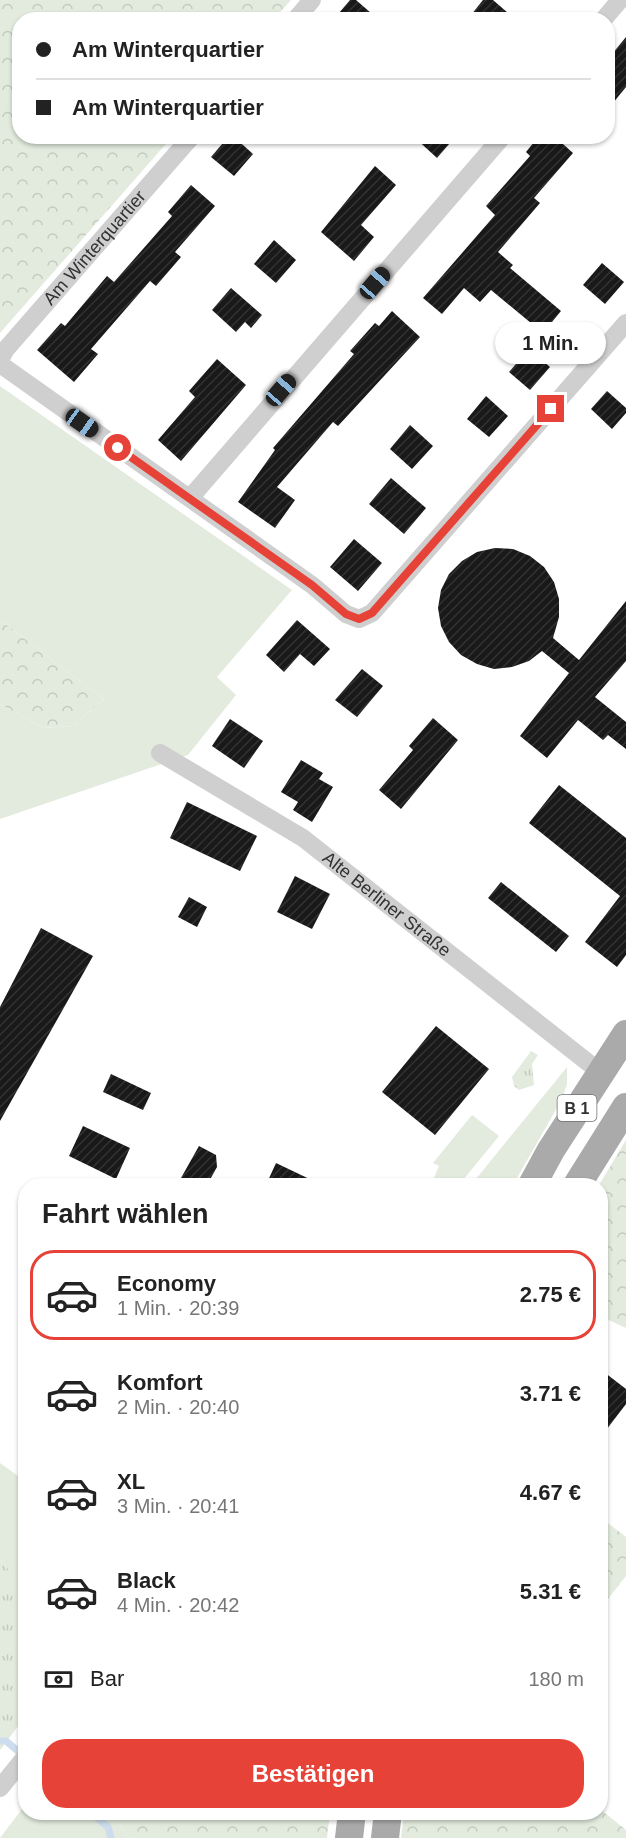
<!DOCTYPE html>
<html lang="de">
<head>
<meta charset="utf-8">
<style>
	:root { --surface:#fff; --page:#f6f6f6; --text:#222; --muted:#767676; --line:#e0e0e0; --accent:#e74237 }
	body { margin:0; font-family:Helvetica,sans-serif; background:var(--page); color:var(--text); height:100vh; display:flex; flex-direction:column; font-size:22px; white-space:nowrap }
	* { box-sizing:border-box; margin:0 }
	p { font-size:20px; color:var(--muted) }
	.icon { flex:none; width:33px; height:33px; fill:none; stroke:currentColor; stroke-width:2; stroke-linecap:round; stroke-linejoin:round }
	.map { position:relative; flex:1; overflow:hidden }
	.panel { position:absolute; left:18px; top:1178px; width:590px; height:642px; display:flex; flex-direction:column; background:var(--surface); border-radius:24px; box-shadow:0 2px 4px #0004 }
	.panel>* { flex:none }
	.banner { position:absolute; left:12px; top:12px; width:603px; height:132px; border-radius:24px; box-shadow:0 2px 4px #0004; display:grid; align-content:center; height:132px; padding:0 24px; background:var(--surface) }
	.end { position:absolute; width:27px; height:27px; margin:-14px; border:8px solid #e74237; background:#fff; box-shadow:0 0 0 3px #fff }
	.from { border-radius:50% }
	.bubble { position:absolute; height:42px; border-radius:21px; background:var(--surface); box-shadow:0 2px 4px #0004; font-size:20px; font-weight:800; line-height:42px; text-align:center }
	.car { position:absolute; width:18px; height:36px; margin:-18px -9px; border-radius:8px; box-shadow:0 0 4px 2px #0007; background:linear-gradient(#222 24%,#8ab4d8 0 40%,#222 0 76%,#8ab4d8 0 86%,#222 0) }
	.banner b { display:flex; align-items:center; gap:21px; height:57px; font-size:22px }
	.banner b+b { border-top:2px solid var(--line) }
	.banner i { width:15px; height:15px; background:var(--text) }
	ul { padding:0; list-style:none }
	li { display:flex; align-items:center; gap:18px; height:90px; margin:0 12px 9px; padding:0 12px; border:3px solid transparent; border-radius:24px }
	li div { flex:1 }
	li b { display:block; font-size:22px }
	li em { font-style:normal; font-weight:800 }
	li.on { border-color:var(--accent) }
	li>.icon { width:54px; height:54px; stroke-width:1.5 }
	h2 { padding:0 24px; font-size:27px; line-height:72px }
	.pay { display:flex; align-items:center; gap:15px; height:66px; padding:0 24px; font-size:22px }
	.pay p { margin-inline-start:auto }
	.cta { display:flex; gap:12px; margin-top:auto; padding:12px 24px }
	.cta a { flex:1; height:69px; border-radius:24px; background:var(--accent); color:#fff; font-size:24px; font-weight:800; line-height:69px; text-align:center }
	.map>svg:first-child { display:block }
</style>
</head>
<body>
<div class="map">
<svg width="626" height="1838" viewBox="0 0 626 1838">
	<defs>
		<pattern id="forest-crowns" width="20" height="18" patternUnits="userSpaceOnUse" patternTransform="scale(1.5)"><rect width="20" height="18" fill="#e3ebde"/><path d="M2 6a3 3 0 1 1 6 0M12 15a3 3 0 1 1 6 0" fill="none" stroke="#c3cabf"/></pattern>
		<pattern id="park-tufts" width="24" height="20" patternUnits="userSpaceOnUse" patternTransform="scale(1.5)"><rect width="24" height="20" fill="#e3ebde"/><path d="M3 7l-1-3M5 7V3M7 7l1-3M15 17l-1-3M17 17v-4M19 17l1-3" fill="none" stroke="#c3cabf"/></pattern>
		<pattern id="building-hatch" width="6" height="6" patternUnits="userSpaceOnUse" patternTransform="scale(1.5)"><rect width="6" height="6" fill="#191919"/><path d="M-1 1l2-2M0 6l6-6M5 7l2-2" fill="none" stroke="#323232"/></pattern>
	</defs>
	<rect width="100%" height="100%" fill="#fff"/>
	<!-- green -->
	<g fill="#e3ebde">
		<path d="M0 386 292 590 217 677 236 695 188 755 0 819V704L43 728 73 726 104 699 0 620Z"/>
		<path d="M567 1067V1084L562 1099 513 1185H471Z"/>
		<path d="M472 1115 499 1136 459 1185H431L439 1166 433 1163Z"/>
		<path d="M0 1463 25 1481V1589L0 1560Z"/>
		<path d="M25 1805 26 1812H112L129 1838H0Z"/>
	</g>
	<!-- forest -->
	<g fill="url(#forest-crowns)">
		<path d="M0 0H291L274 19 20 20V136L172 137 0 333Z"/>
		<path d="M0 620 104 699 73 726 43 728 0 704Z"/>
		<path d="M626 1140V1328L600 1316 599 1185Z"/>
		<path d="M600 1517 626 1537V1576L600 1609Z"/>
		<path d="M600 1809 626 1830V1838H401L404 1812H600Z"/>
		<path d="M112 1812H330L327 1838H129Z"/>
	</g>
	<!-- park -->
	<g fill="url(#park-tufts)">
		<path d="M531 1051 538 1055 532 1064 534 1085 519 1090 514 1086 512 1077Z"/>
		<path d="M0 1560 26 1589 25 1717 0 1750Z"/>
	</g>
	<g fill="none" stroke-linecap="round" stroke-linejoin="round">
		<!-- stream -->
		<g stroke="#ceddee" stroke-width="7">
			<path d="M0 1741H6L25 1757"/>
			<path d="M90 1812 108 1827 111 1838"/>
		</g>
	</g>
	<!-- building -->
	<g fill="url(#building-hatch)">
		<path d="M350 0H356L379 20H333Z"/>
		<path d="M483 0H493L516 20H467Z"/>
		<path d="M626 37V87L608 109V59Z"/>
		<path d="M229 136H233L253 154 234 176 211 157Z"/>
		<path d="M413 136H456L437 158Z"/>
		<path d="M539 136H554L573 153 534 198 540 203 498 252 513 265 510 268 561 311 543 333 491 290 480 302 464 288 442 314 423 298 495 215 486 206 530 156 526 152Z"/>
		<path d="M375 166 396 185 361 225 374 237 354 261 321 232Z"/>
		<path d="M191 185 215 206 175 252 181 257 156 286 150 281 91 349 98 354 74 382 37 350 61 323 65 326 107 276 114 282 172 216 168 212Z"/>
		<path d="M274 240 296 260 276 283 254 264Z"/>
		<path d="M602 263 624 282 605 304 583 285Z"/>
		<path d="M231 288 262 315 251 328 245 322 236 332 212 310Z"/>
		<path d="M392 311 420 337 338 426 333 422 277 487 295 500 275 528 238 502 275 450 273 448 354 354 350 351 375 323 379 326Z"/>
		<path d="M529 349 550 367 530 390 509 372Z"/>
		<path d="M217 359 246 385 181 461 158 440 195 397 189 391Z"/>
		<path d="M607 391 626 408V413L612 429 591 409Z"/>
		<path d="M486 396 508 416 489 437 467 419Z"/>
		<path d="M410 425 433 446 412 469 390 449Z"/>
		<path d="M391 478 426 508 404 534 369 504Z"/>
		<path d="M354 539 382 563 358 591 330 567Z"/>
		<path d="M495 548 513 549 530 556 544 567 554 582 559 599V617L553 638 579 660 626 601V661L595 697 626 722V749L608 735 603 740 578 720 547 758 520 736 569 673 542 651 529 661 512 667 494 669 477 664 461 655 449 642 441 626 438 608 441 590 449 574 462 561 477 552Z"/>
		<path d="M297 620 330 649 314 666 300 654 284 672 266 655Z"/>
		<path d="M362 669 383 686 357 717 335 700Z"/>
		<path d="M433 718 458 740 401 809 379 790 413 750 409 746Z"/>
		<path d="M230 719 263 741 244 768 212 746Z"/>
		<path d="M301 760 323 773 319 779 333 787 312 822 293 810 298 802 281 792Z"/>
		<path d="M559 785 626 838V955L617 967 585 942 620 896 529 823Z"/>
		<path d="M187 802 257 836 240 871 170 838Z"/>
		<path d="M295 876 330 894 312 929 277 912Z"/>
		<path d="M501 882 569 936 556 952 488 898Z"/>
		<path d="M189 897 207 907 197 927 178 917Z"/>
		<path d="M41 928 93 956 0 1121V1007Z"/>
		<path d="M436 1026 489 1069 435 1135 382 1092Z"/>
		<path d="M111 1074 151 1093 143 1110 103 1092Z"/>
		<path d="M83 1126 130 1148 116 1179 69 1156Z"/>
		<path d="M199 1146 216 1155 217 1167 207 1185H195L181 1178Z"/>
		<path d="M276 1163 322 1185H266Z"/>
		<path d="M600 1369 626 1389V1404L600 1438Z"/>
	</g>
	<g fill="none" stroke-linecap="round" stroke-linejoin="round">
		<!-- street -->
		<g stroke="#cfcfcf" stroke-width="18">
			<path d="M295 20 312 0"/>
			<path d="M603 20 620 0"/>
			<path id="s1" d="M0 360 6 349 192 136"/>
			<path d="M0 364 312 585 346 614 359 619 372 613 626 323"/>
			<path d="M190 498 503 136"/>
			<path id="s2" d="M160 753 303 838 600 1072"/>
			<path d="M0 1788 26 1756"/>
		</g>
		<!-- primary -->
		<g stroke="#aaa" stroke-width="28">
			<path d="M532 1185 551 1150 626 1034"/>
			<path d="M577 1185 626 1107"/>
			<path d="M349 1838 352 1812"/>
			<path d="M385 1838 388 1812"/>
		</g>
	</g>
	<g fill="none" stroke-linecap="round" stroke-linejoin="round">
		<!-- route -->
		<path stroke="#e74237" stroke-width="8" d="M118 448 312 585 346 614 359 619 372 613 551 409"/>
	</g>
	<g text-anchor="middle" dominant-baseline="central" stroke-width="6" stroke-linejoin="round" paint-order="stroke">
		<!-- shield labels -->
		<rect fill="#fff" stroke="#707070" stroke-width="1.5" x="557.5" y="1095" width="39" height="26" rx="4.5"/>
		<g font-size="16" font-weight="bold" fill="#323232">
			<text x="577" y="1108">B 1</text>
		</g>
		<!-- street labels -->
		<g font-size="18" fill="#323232" stroke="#fff">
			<text stroke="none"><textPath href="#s1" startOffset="147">Am Winterquartier</textPath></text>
			<text stroke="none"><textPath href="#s2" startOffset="273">Alte Berliner Straße</textPath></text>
		</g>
	</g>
</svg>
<i class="end from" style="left:118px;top:448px"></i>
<i class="end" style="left:551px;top:409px"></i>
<div class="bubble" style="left:495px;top:322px;width:111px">1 Min.</div>
<i class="car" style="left:375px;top:283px;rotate:41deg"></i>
<i class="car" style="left:281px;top:390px;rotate:41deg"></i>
<i class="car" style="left:82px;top:423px;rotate:125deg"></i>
<div class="banner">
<b><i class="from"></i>Am Winterquartier</b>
<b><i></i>Am Winterquartier</b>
</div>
<section class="panel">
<h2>Fahrt wählen</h2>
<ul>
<li class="on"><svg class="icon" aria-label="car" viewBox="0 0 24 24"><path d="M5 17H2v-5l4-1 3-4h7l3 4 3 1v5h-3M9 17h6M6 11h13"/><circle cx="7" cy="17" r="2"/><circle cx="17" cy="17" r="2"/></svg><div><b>Economy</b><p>1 Min. · 20:39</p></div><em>2.75 €</em></li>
<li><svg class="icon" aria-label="car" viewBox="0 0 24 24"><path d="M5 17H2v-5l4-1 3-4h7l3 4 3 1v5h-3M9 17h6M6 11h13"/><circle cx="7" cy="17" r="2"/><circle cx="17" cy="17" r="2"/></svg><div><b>Komfort</b><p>2 Min. · 20:40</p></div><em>3.71 €</em></li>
<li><svg class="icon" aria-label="car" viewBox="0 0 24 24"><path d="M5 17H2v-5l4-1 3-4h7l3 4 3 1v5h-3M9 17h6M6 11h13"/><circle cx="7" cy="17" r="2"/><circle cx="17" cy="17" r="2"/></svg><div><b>XL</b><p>3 Min. · 20:41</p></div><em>4.67 €</em></li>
<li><svg class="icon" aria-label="car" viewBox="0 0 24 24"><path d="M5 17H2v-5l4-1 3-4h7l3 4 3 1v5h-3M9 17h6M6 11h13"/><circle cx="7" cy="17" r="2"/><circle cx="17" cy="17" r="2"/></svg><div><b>Black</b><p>4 Min. · 20:42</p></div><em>5.31 €</em></li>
</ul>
<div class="pay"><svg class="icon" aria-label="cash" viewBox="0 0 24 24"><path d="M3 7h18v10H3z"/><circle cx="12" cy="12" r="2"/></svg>Bar<p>180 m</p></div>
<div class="cta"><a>Bestätigen</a></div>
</section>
</div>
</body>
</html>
